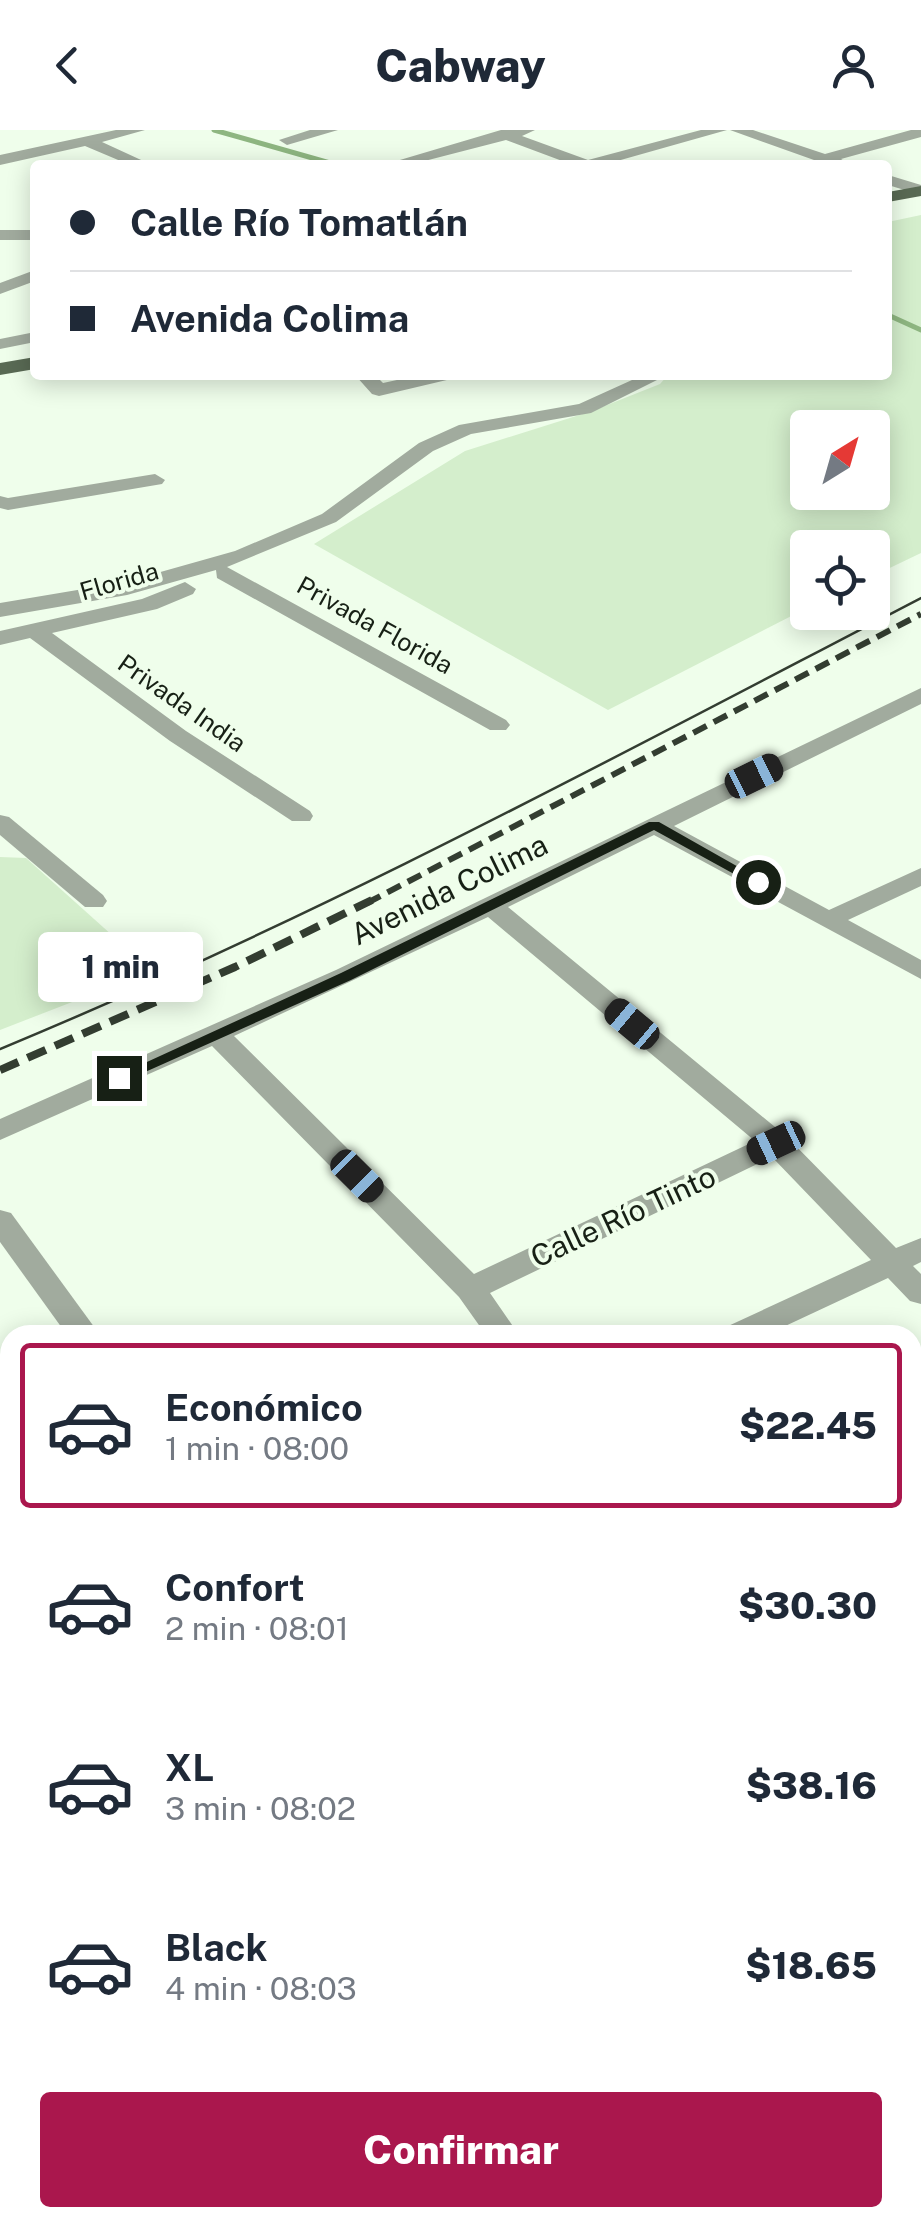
<!DOCTYPE html>
<html lang="es">
<head>
<meta charset="utf-8">
<style>
	:root { --surface:#fff; --page:#f2f2f3; --text:#1f2937; --muted:#747a83; --line:#e0e1e3; --accent:#aa174d }
	body { margin:0; font-family:"Public Sans",sans-serif; background:var(--page); color:var(--text); height:100vh; display:flex; flex-direction:column; font-size:38px; white-space:nowrap }
	* { box-sizing:border-box; margin:0 }
	p { font-size:32px; color:var(--muted) }
	.icon { flex:none; width:55px; height:55px; fill:none; stroke:currentColor; stroke-width:2; stroke-linecap:round; stroke-linejoin:round }
	.map { position:relative; flex:1; overflow:hidden }
	.drawer { position:absolute; left:0px; top:1195px; width:922px; height:902px; display:flex; flex-direction:column; background:var(--surface); border-radius:30px 30px 0 0; box-shadow:0 5px 25px #0003 }
	.drawer>* { flex:none }
	.top-card { position:absolute; left:30px; top:30px; width:862px; height:220px; border-radius:10px; box-shadow:0 5px 25px #0003; display:grid; align-content:center; height:220px; padding:0 40px; background:var(--surface) }
	.needle { width:65px; rotate:37deg }
	.fabs { position:absolute; left:790px; top:280px; display:grid; gap:20px }
	.fabs a { display:grid; place-items:center; width:100px; height:100px; border-radius:10px; background:var(--surface); box-shadow:0 5px 25px #0003; font-size:50px }
	.end { position:absolute; width:45px; height:45px; margin:-22px; border:12px solid #172015; background:#fff; box-shadow:0 0 0 5px #fff }
	.from { border-radius:50% }
	.bubble { position:absolute; height:70px; border-radius:10px; background:var(--surface); box-shadow:0 5px 25px #0003; font-size:32px; font-weight:800; line-height:70px; text-align:center }
	.car { position:absolute; width:30px; height:60px; margin:-30px -15px; border-radius:12px; box-shadow:0 0 8px 2px #0007; background:linear-gradient(#222 24%,#8ab4d8 0 40%,#222 0 76%,#8ab4d8 0 86%,#222 0) }
	.top-card b { display:flex; align-items:center; gap:35px; height:95px; font-size:38px }
	.top-card b+b { border-top:2px solid var(--line) }
	.top-card i { width:25px; height:25px; background:var(--text) }
	ul { padding:18px 0 0; list-style:none }
	li { display:flex; align-items:center; gap:30px; height:165px; margin:0 20px 15px; padding:0 20px; border:5px solid transparent; border-radius:10px }
	li div { flex:1 }
	li b { display:block; font-size:38px }
	li em { font-style:normal; font-weight:800 }
	li.current { border-color:var(--accent) }
	li>.icon { width:90px; height:90px; stroke-width:1.5 }
	.button { display:flex; gap:20px; margin-top:auto; padding:20px 40px }
	.button a { flex:1; height:115px; border-radius:10px; background:var(--accent); color:#fff; font-size:40px; font-weight:800; line-height:115px; text-align:center }
	header { display:flex; justify-content:space-between; align-items:center; height:130px; padding:0 40px; background:var(--surface); font-size:45px; font-weight:800 }
	.map>svg:first-child { display:block }
</style>
</head>
<body>
<header><svg class="icon" aria-label="back" viewBox="0 0 24 24"><path d="M15 5l-7 7 7 7"/></svg>Cabway<svg class="icon" aria-label="person" viewBox="0 0 24 24"><circle cx="12" cy="8" r="4"/><path d="M4 21q1-7 8-7t8 7"/></svg></header>
<div class="map">
<svg width="921" height="2096" viewBox="0 0 921 2096">
	<rect width="100%" height="100%" fill="#effeeb"/>
	<!-- green -->
	<g fill="#d4eecc" fill-rule="evenodd">
		<path d="M921 85V423L873 446 872 418H808L807 478 608 580 314 414 465 321 592 281 660 254 668 245H888V92ZM808 298H872V362H808Z"/>
		<path d="M0 727 26 728 152 841 0 900Z"/>
	</g>
	<g fill="none" stroke-linecap="round" stroke-linejoin="round">
		<!-- stream -->
		<g stroke="#8eb681" stroke-width="5">
			<path d="M214 0 337 35"/>
			<path d="M888 185 921 200"/>
		</g>
		<!-- minor -->
		<g fill="#a1ab9e" fill-rule="evenodd">
			<path d="M116 0H145L102 12 152 35H130L85 16 0 35V25Z"/>
			<path d="M310 0H338L287 15 279 10Z"/>
			<path d="M501 0H535L522 6 588 30 701 0H727L603 35H573L506 10 409 35H383Z"/>
			<path d="M730 0H753L825 24 911 0H921V7L841 29 851 35H828Z"/>
			<path d="M888 45 921 55V65L888 55Z"/>
			<rect x="0" y="100" width="35" height="10"/>
			<path d="M35 140V151L0 164V153Z"/>
			<path d="M35 202V212L0 219V209Z"/>
			<path d="M355 245H375L383 253 420 245H453L451 249 379 266 372 264Z"/>
			<path d="M643 245H667L591 283 471 304 433 321 336 392 227 437 506 590 510 595 506 600H490L217 448 216 440 127 465 0 487V473L125 452 235 421 322 384 419 313 459 295 579 274Z"/>
			<path d="M155 344 165 350 162 354 8 380 0 378V366L8 368Z"/>
			<path d="M185 452 196 459 193 464 157 479 52 503 186 601 310 681 313 686 310 691H292L170 611 30 508 0 515V501L142 469Z"/>
			<path d="M921 558V574L674 696 829 780 921 738V756L848 790 921 830V849L654 705 508 777 786 1006 896 1118 921 1108V1132L913 1136 921 1144V1174L910 1171 888 1148 766 1205H721L726 1197 871 1130 772 1027 490 1163 519 1205H486L459 1167 212 916 0 1010V989L336 840ZM488 787 755 1011 474 1144 234 906Z"/>
			<path d="M0 685 9 687 103 765 107 771 103 777H85L0 705Z"/>
			<path d="M0 1080 11 1083 100 1205H67L0 1112Z"/>
			<path d="M921 1378V1408L912 1410V1381Z"/>
			<path d="M10 1526V1558L0 1561V1529Z"/>
			<path d="M912 1679 921 1682V1722L912 1719Z"/>
			<path d="M0 1761 10 1765V1815L0 1812Z"/>
			<path d="M10 1859V1900L0 1903V1862Z"/>
			<path d="M150 2088H196L199 2096H153Z"/>
			<path d="M717 2088H764L767 2096H720Z"/>
		</g>
		<!-- major -->
		<g fill="#596a54" fill-rule="evenodd">
			<path d="M921 56V66L888 72V62Z"/>
			<path d="M35 227V239L0 245V233Z"/>
		</g>
		<!-- tram -->
		<path stroke="#333d31" stroke-width="2.5" d="M0 919C317 788 617 626 921 468"/>
		<!-- rail-far1 -->
		<path stroke="#333d31" stroke-width="6" stroke-dasharray="15 8" stroke-linecap="butt" d="M367 773 921 484"/>
		<!-- rail -->
		<path stroke="#333d31" stroke-width="8" stroke-dasharray="20 10" stroke-linecap="butt" d="M0 940 235 837 372 770"/>
	</g>
	<!-- route -->
	<path fill="#172015" d="M649 692H659L765 752 754 755 654 700 351 850 125 951 112 948 341 843Z"/>
	<g text-anchor="middle" dominant-baseline="central" stroke-width="8" stroke-linejoin="round" paint-order="stroke">
		<!-- far-street labels -->
		<g font-size="25" fill="#172015" stroke="#effeeb">
			<text transform="translate(119 451) rotate(-16)">Florida</text>
			<text transform="translate(375 495) rotate(29)">Privada Florida</text>
			<text transform="translate(182 573) rotate(35)">Privada India</text>
		</g>
		<!-- street labels -->
		<g font-size="30" fill="#172015" stroke="#effeeb">
			<text transform="translate(449 759) rotate(-26)">Avenida Colima</text>
			<text transform="translate(623 1086) rotate(-25)">Calle Río Tinto</text>
		</g>
	</g>
</svg>
<div class="fabs">
<a><svg class="needle" viewBox="-14 -14 28 28"><path d="M0-13l5 13h-10z" fill="#e53935"/><path d="M0 13l5-13h-10z" fill="#747a83"/></svg></a>
<a><svg class="icon" aria-label="locate" viewBox="0 0 24 24"><circle cx="12" cy="12" r="6"/><path d="M12 2v4M12 18v4M2 12h4M18 12h4"/></svg></a>
</div>
<i class="end from" style="left:758px;top:752px"></i>
<i class="end" style="left:119px;top:948px"></i>
<div class="bubble" style="left:38px;top:802px;width:165px">1 min</div>
<i class="car" style="left:754px;top:646px;rotate:64deg"></i>
<i class="car" style="left:632px;top:894px;rotate:310deg"></i>
<i class="car" style="left:776px;top:1013px;rotate:245deg"></i>
<i class="car" style="left:357px;top:1046px;rotate:135deg"></i>
<div class="top-card">
<b><i class="from"></i>Calle Río Tomatlán</b>
<b><i></i>Avenida Colima</b>
</div>
<section class="drawer">
<ul>
<li class="current"><svg class="icon" aria-label="car" viewBox="0 0 24 24"><path d="M5 17H2v-5l4-1 3-4h7l3 4 3 1v5h-3M9 17h6M6 11h13"/><circle cx="7" cy="17" r="2"/><circle cx="17" cy="17" r="2"/></svg><div><b>Económico</b><p>1 min · 08:00</p></div><em>$22.45</em></li>
<li><svg class="icon" aria-label="car" viewBox="0 0 24 24"><path d="M5 17H2v-5l4-1 3-4h7l3 4 3 1v5h-3M9 17h6M6 11h13"/><circle cx="7" cy="17" r="2"/><circle cx="17" cy="17" r="2"/></svg><div><b>Confort</b><p>2 min · 08:01</p></div><em>$30.30</em></li>
<li><svg class="icon" aria-label="car" viewBox="0 0 24 24"><path d="M5 17H2v-5l4-1 3-4h7l3 4 3 1v5h-3M9 17h6M6 11h13"/><circle cx="7" cy="17" r="2"/><circle cx="17" cy="17" r="2"/></svg><div><b>XL</b><p>3 min · 08:02</p></div><em>$38.16</em></li>
<li><svg class="icon" aria-label="car" viewBox="0 0 24 24"><path d="M5 17H2v-5l4-1 3-4h7l3 4 3 1v5h-3M9 17h6M6 11h13"/><circle cx="7" cy="17" r="2"/><circle cx="17" cy="17" r="2"/></svg><div><b>Black</b><p>4 min · 08:03</p></div><em>$18.65</em></li>
</ul>
<div class="button"><a>Confirmar</a></div>
</section>
</div>
</body>
</html>
